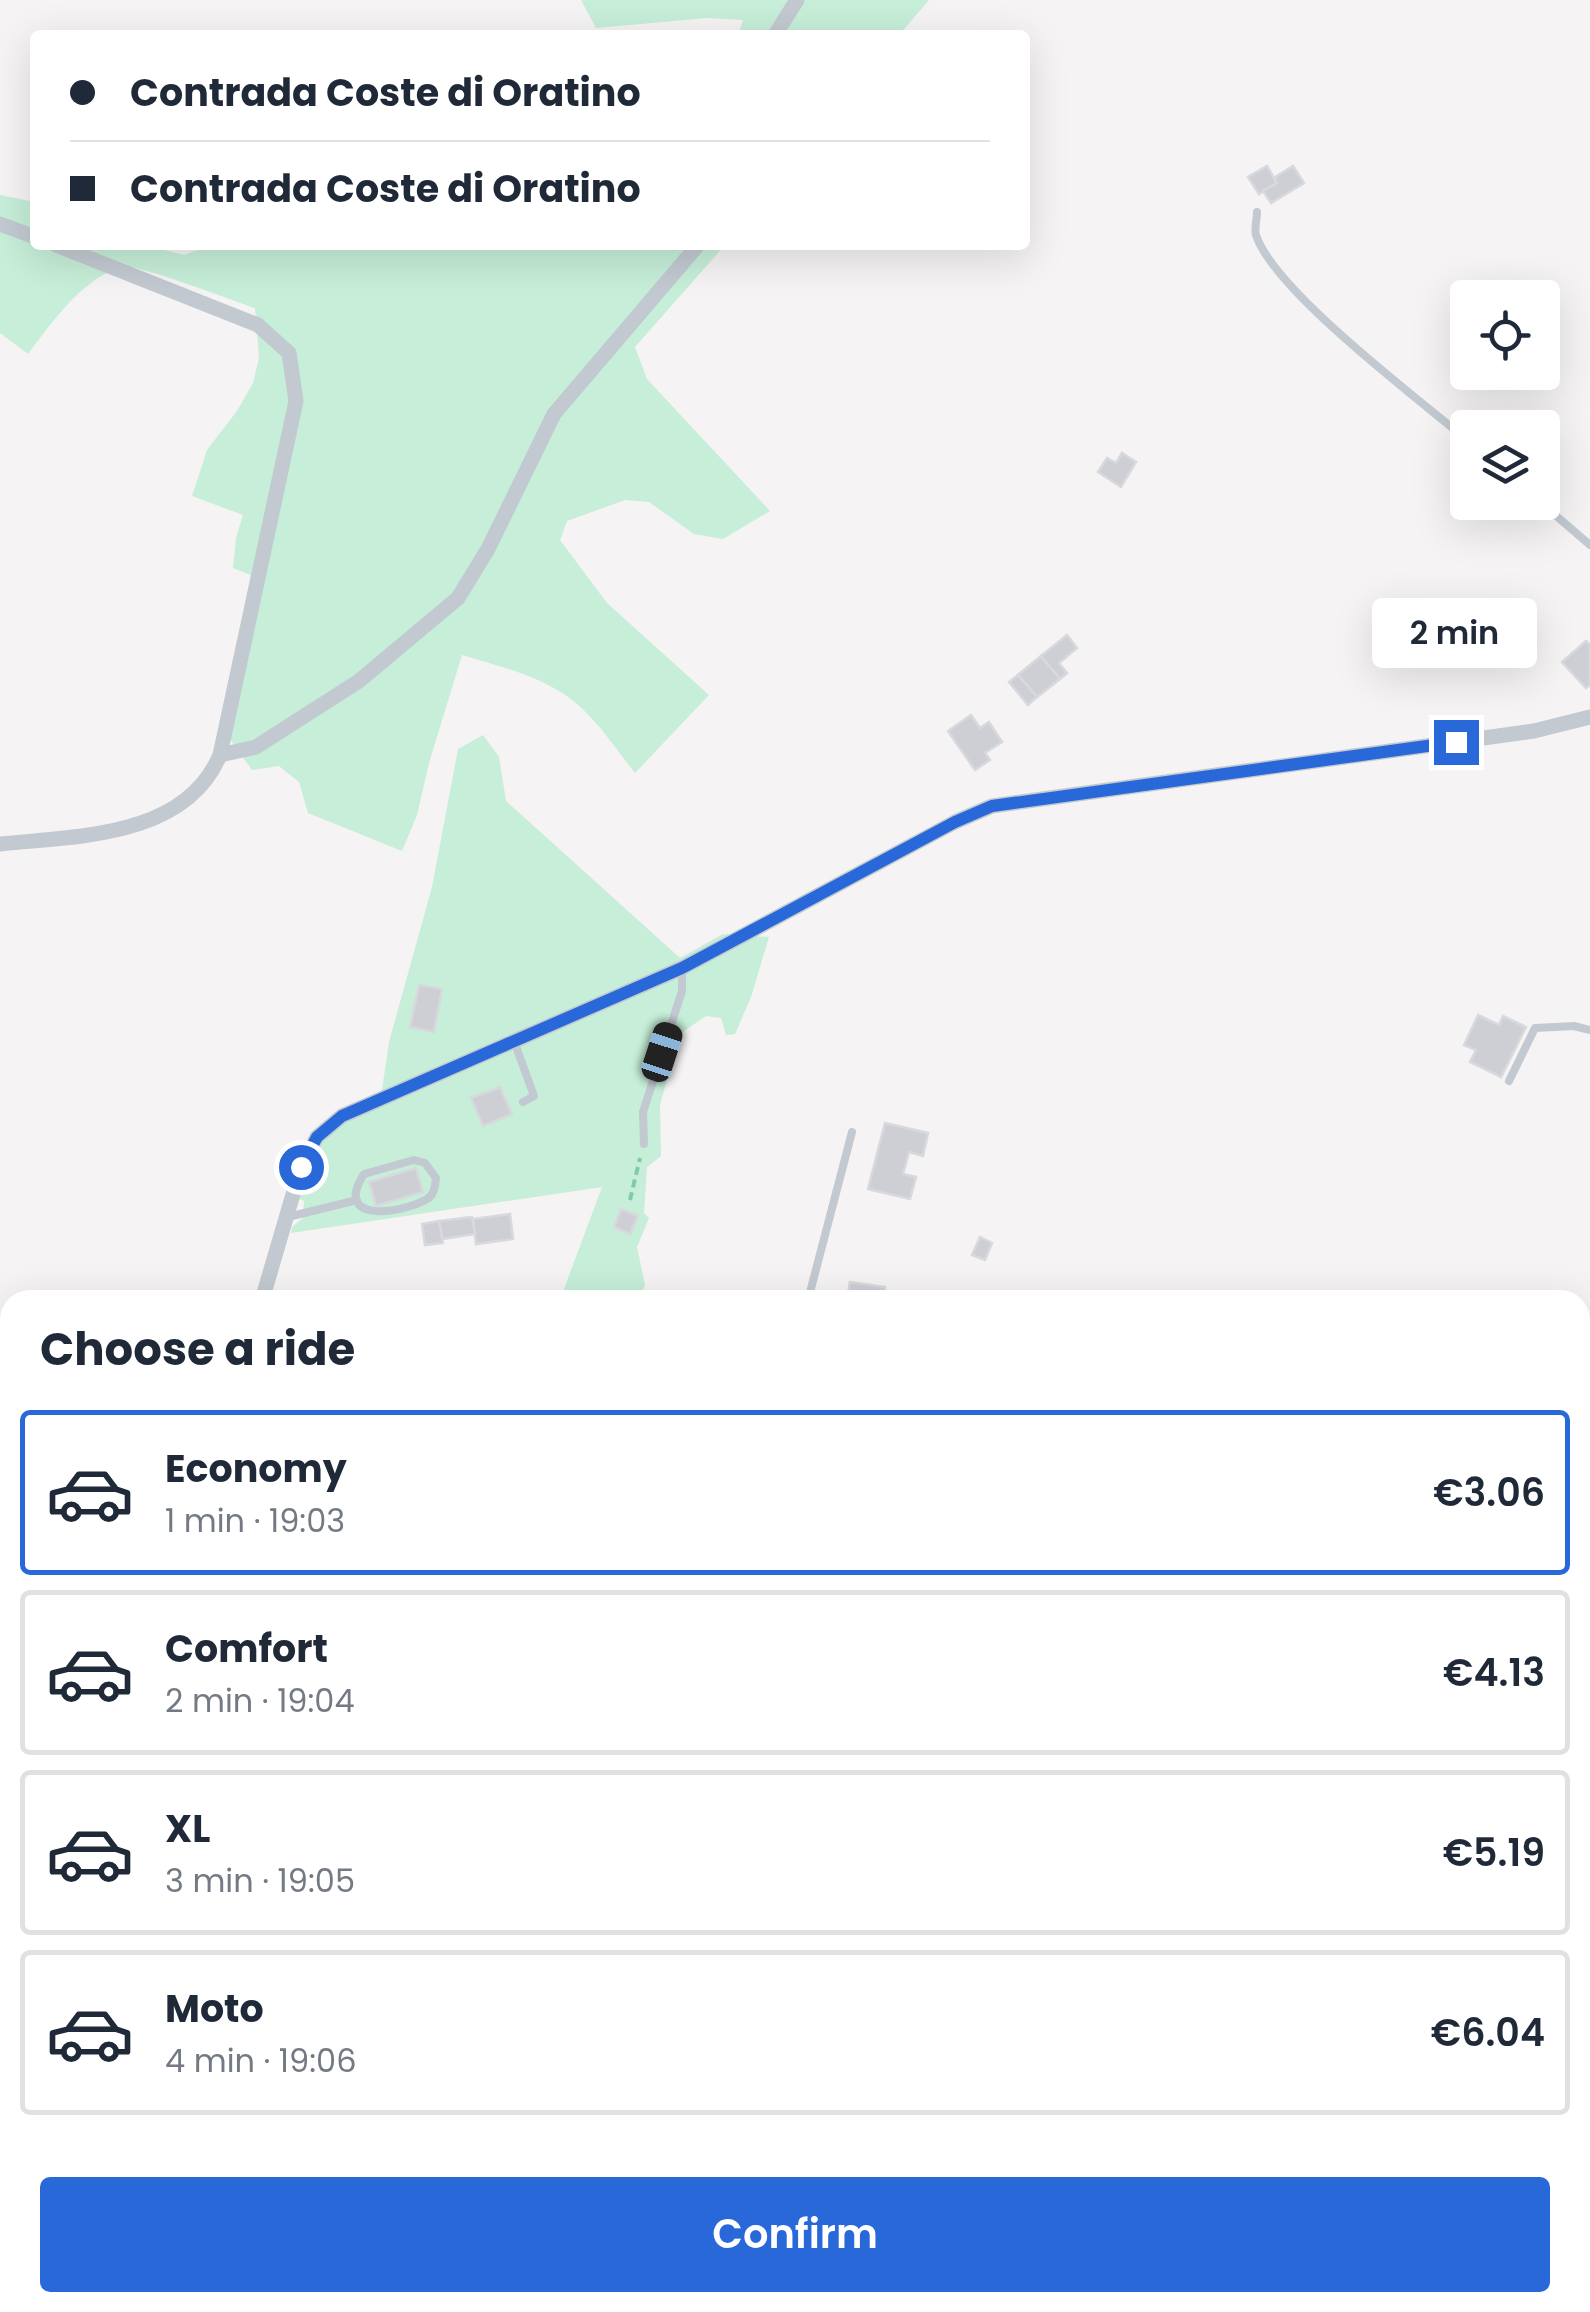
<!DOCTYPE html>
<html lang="en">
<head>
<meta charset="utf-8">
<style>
	:root { --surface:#fff; --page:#f2f2f3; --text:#1f2937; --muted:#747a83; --line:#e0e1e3; --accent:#2968d9 }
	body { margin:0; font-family:Poppins,sans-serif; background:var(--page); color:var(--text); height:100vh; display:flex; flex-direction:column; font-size:38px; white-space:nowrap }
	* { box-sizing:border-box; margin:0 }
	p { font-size:32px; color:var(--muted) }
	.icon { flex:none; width:55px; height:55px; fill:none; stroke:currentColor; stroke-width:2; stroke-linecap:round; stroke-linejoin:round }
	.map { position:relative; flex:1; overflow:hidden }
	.drawer { position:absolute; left:0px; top:1290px; width:1590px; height:1022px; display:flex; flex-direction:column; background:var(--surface); border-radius:30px 30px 0 0; box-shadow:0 10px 40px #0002 }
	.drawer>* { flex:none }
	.guide { position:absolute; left:30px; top:30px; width:1000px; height:220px; border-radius:10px; box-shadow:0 10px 40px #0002; display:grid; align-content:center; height:220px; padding:0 40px; background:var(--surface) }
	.fabs { position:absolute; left:1450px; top:280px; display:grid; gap:20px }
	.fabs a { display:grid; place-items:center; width:110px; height:110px; border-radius:10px; background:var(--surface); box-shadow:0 10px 40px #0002; font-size:50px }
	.end { position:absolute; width:45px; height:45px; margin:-22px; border:12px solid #2968d9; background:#fff; box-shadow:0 0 0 5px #fff }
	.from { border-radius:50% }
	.bubble { position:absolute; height:70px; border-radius:10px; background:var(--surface); box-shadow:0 10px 40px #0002; font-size:32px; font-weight:600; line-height:70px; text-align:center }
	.car { position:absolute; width:30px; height:60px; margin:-30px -15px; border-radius:12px; box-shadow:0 0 8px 2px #0007; background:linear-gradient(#222 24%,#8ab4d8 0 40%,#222 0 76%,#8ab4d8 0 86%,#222 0) }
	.guide b { display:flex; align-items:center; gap:35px; height:95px; font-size:38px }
	.guide b+b { border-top:2px solid var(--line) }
	.guide i { width:25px; height:25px; background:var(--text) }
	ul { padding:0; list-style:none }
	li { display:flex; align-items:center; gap:30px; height:165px; margin:0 20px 15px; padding:0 20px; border:5px solid var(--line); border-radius:10px }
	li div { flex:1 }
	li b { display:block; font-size:38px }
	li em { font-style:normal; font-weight:600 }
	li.selected { border-color:var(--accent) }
	li>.icon { width:90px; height:90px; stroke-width:1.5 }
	h2 { padding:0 40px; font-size:45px; line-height:120px }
	.action { display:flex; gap:20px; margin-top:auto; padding:20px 40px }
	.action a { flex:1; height:115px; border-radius:10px; background:var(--accent); color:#fff; font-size:40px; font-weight:600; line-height:115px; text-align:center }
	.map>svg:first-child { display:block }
</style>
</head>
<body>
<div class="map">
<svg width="1590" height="2312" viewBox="0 0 1590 2312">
	<rect width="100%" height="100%" fill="#f5f3f3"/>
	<!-- green -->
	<g fill="#c6eed8">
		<path d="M581 0H929L899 35H738L743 20 707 18 596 28Z"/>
		<path d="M0 195 35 202V245H145L184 255 211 245H725L635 347 647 379 770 511 723 539 694 534 649 502 625 500 567 521 560 540 607 603 709 695 635 773C613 745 590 709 559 691 530 673 494 665 462 655L429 763 417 815 402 851 308 813 299 782 279 766 252 770 230 739 264 580 233 568 236 538 243 515 192 496 207 450 237 411 253 383 259 358 255 308C234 301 143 266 127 267 87 271 51 324 28 354L0 333Z"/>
		<path d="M483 735 499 757 506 801 680 958 723 934 769 937 751 997 735 1034 726 1035 721 1018 706 1016 684 1031 673 1058 660 1105 661 1156 647 1167 644 1213 649 1218 637 1247 645 1285 639 1300 561 1297 602 1187 291 1233 292 1227 303 1218 304 1201 295 1197C321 1137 318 1130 380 1104L389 1042 432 887 458 749Z"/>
		<path d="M10 1462V2017L0 2010V1477Z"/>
	</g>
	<!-- building -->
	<g fill="#cdcfd5" stroke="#d7d9dd" stroke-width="2.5">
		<path d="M1267 166 1277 183 1259 194 1248 177Z"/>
		<path d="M1293 166 1304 183 1271 203 1263 191 1277 183 1274 178Z"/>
		<path d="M1122 453 1136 462 1121 487 1098 472 1107 458 1116 463Z"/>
		<path d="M1067 635 1077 648 1059 663 1067 673 1060 679 1041 656Z"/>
		<path d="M1586 641 1590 645V685L1586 688 1562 662Z"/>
		<path d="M1041 656 1060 679 1037 697 1018 675Z"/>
		<path d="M1018 675 1037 697 1028 705 1009 682Z"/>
		<path d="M971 715 980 728 989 722 1002 742 985 753 990 760 975 770 948 731Z"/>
		<path d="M419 985 442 989 434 1032 410 1027Z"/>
		<path d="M1478 1015 1499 1025 1503 1016 1526 1027 1501 1077 1470 1062 1476 1050 1464 1045Z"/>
		<path d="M500 1087 512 1114 483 1126 471 1098Z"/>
		<path d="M885 1123 928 1133 923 1156 909 1152 903 1174 916 1177 910 1199 868 1189Z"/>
		<path d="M416 1168 423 1192 376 1206 369 1182Z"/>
		<path d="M621 1209 638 1216 630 1234 614 1227Z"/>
		<path d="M510 1214 513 1239 476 1244 473 1219Z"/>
		<path d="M472 1217 475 1234 442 1239 439 1221Z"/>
		<path d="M439 1221 443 1243 425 1245 422 1224Z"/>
		<path d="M980 1237 992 1243 985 1260 972 1255Z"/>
		<path d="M850 1282 885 1287V1300H847Z"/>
		<path d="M1460 2302H1506L1507 2305 1495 2312H1466Z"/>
		<path d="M1518 2302H1565L1568 2308 1561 2312H1524Z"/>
	</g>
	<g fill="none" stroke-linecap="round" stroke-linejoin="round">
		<!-- path -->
		<g stroke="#80caab" stroke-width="4" stroke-dasharray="8 5" stroke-linecap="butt">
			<path d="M630 1200 640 1158"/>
			<path d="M0 2083 10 2070"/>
		</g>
		<!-- service -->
		<g stroke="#c2c9d0" stroke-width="8">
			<path d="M1257 212C1257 219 1254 229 1256 235 1274 291 1419 399 1468 441"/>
			<path d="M1540 502 1590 545"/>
			<path d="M514 1041 534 1096 523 1102"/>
			<path d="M1509 1081 1535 1028 1574 1026 1590 1030"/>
			<path d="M644 1144 643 1112 682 991V968"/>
			<path d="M414 1160 425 1163 436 1178C435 1187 434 1195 427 1199 401 1214 332 1224 364 1174Z"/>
			<path d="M288 1217 357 1200"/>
			<path d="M808 1300 852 1132"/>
			<path d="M0 1464 10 1445"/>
			<path d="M1580 1581 1586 1714"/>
			<path d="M0 1920 9 1919 10 1946"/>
			<path d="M1580 2105 1590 2100"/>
			<path d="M1580 2152 1590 2167"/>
			<path d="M181 2312 188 2302"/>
		</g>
		<!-- minor -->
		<g stroke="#c2c9d0" stroke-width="15">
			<path d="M775 35 797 0"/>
			<path d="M0 224 35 237"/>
			<path d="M220 755 256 747 359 681 458 598 488 549 554 414 698 245"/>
			<path d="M0 844C77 836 185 838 220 755L296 401 289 353 258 325 56 245"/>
			<path d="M262 1300 301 1167 317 1137 342 1116 682 968 955 822 992 806 1534 731 1590 717"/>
			<path d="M0 1419 10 1422"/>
			<path d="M1580 1713 1590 1714"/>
		</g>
	</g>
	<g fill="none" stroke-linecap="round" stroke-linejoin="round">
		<!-- route -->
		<path stroke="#2968d9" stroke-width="12" d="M301 1167 317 1137 342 1116 682 968 955 822 992 806 1456 742"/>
	</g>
</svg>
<div class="fabs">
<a><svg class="icon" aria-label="locate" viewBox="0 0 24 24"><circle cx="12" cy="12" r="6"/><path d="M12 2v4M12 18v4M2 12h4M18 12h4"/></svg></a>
<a><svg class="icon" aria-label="layers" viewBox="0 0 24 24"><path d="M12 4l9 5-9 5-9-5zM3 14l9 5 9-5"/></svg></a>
</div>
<i class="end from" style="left:301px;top:1167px"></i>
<i class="end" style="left:1456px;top:742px"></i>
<div class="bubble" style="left:1372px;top:598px;width:165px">2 min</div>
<i class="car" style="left:662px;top:1052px;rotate:18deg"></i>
<div class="guide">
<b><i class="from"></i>Contrada Coste di Oratino</b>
<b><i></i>Contrada Coste di Oratino</b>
</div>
<section class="drawer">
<h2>Choose a ride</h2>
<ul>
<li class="selected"><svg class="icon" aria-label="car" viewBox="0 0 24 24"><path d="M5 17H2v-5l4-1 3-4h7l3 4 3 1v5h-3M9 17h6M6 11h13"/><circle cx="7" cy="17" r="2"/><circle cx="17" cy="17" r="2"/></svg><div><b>Economy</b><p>1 min · 19:03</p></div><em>€3.06</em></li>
<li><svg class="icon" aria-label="car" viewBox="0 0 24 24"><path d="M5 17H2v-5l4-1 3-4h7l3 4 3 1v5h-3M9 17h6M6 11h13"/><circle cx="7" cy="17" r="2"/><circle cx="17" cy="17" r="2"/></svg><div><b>Comfort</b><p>2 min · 19:04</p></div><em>€4.13</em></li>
<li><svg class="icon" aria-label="car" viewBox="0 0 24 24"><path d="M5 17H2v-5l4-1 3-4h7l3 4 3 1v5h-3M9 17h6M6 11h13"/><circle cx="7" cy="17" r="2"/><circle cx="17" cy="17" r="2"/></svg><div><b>XL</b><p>3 min · 19:05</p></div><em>€5.19</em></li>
<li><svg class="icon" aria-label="car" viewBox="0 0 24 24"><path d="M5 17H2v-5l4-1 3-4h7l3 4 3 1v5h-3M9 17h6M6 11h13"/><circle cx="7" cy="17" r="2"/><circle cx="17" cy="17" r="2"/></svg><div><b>Moto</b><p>4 min · 19:06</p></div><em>€6.04</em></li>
</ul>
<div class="action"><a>Confirm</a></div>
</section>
</div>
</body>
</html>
